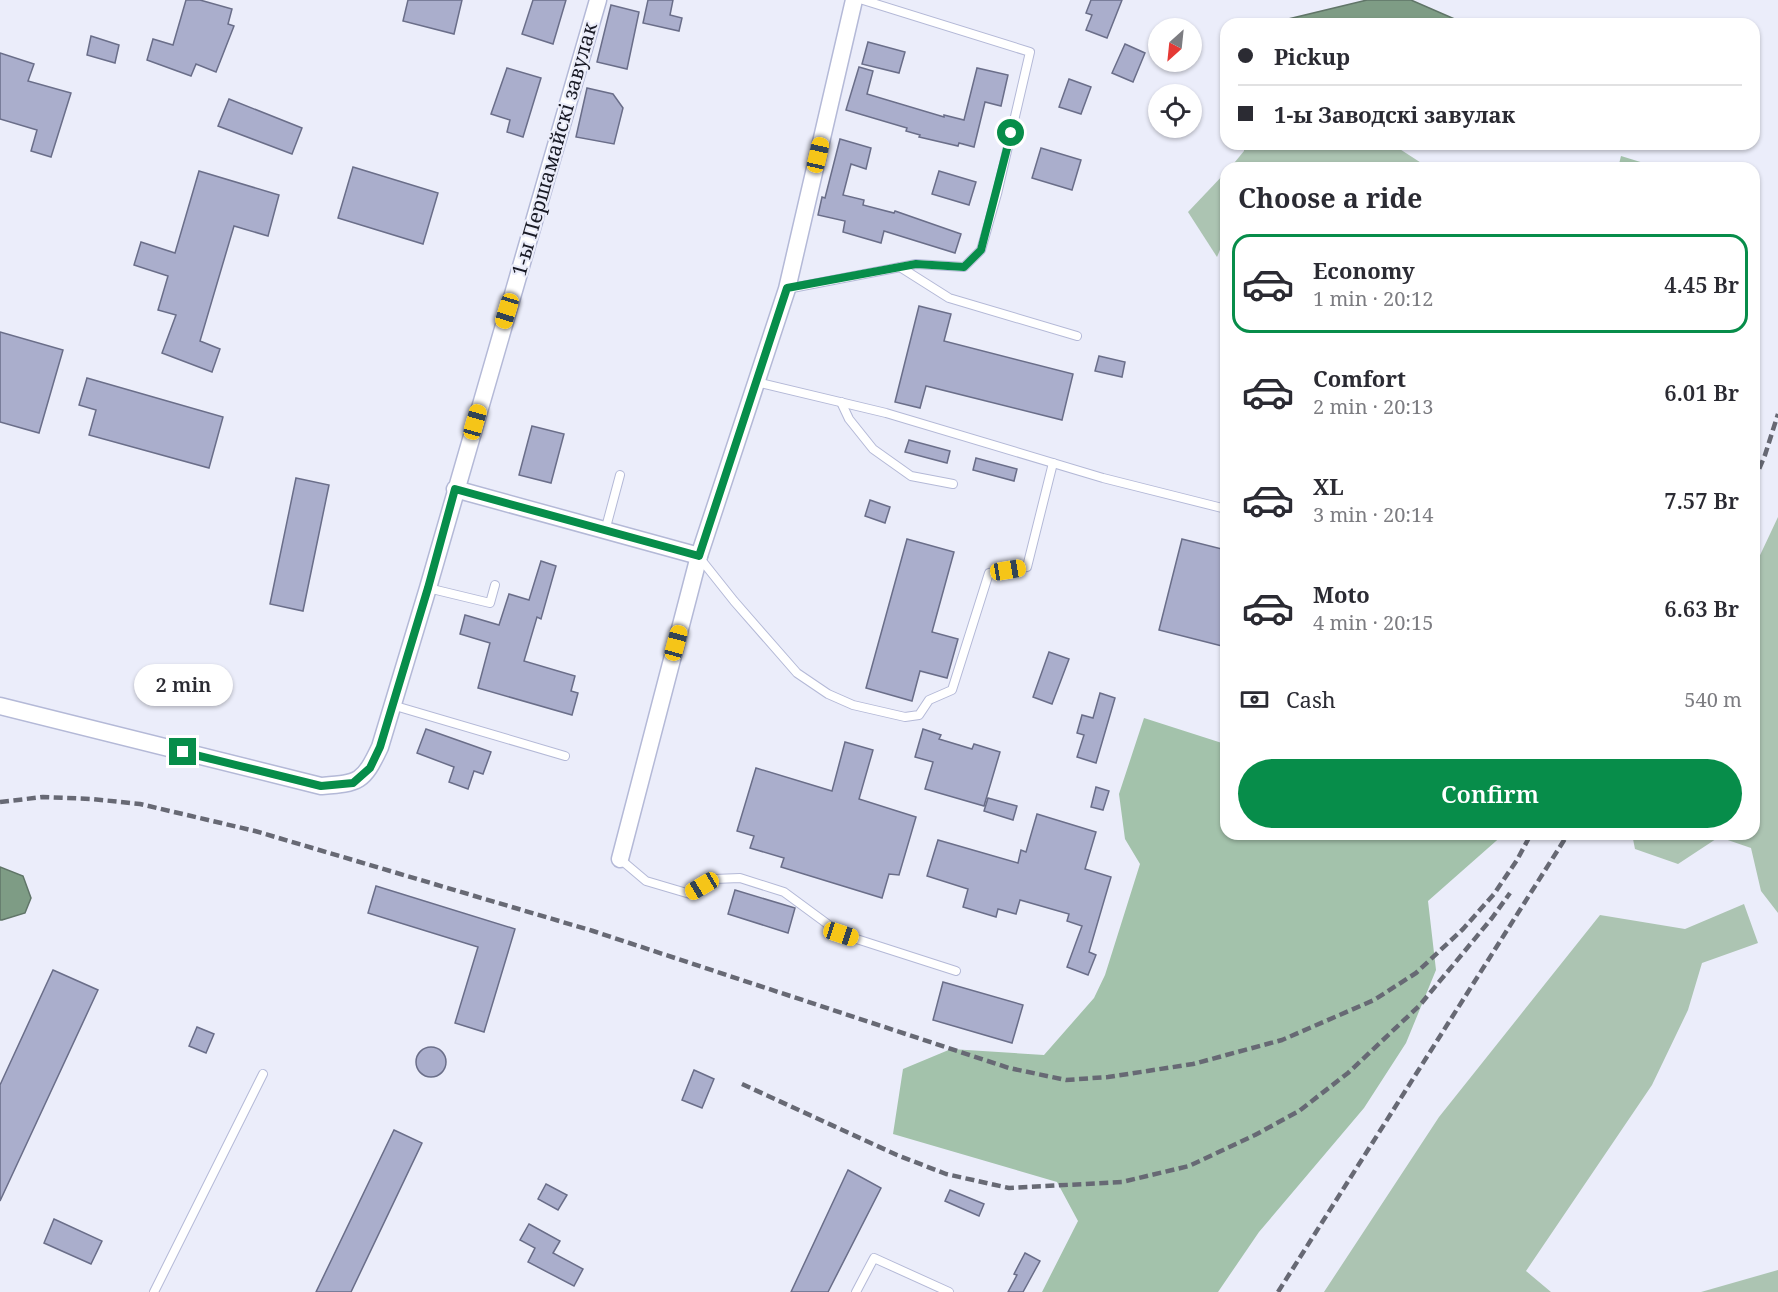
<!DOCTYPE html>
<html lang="en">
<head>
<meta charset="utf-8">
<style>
	:root { --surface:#fff; --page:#f2f2f3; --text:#2b2b33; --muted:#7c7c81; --line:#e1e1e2; --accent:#078d4a }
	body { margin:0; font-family:"Noto Serif",serif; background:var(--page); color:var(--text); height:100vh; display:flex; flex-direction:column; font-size:22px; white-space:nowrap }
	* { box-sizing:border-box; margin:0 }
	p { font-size:20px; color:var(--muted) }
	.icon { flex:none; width:33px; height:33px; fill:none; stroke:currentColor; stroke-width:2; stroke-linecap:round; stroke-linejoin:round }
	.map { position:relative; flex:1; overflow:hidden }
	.drawer { position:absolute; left:1220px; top:162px; width:540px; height:678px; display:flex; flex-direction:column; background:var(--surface); border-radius:18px; box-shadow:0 2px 4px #0004 }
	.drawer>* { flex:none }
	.top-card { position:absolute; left:1220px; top:18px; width:540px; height:132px; border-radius:18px; box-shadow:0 2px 4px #0004; display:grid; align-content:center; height:132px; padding:0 18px; background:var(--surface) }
	.needle { width:39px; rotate:207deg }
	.tools { position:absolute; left:1148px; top:18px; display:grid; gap:12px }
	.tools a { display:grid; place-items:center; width:54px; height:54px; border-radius:50%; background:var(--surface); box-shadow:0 2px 4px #0004; font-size:30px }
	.end { position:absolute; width:27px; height:27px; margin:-14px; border:8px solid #078d4a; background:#fff; box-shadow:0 0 0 3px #fff }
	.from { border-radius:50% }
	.bubble { position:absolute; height:42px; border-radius:21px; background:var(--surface); box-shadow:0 2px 4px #0004; font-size:20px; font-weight:600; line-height:42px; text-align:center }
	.car { position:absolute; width:18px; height:36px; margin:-18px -9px; border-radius:8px; box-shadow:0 0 4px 2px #0007; background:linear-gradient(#f5c518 24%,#345 0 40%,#f5c518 0 76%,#345 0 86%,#f5c518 0) }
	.top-card b { display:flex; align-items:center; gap:21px; height:57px; font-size:22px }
	.top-card b+b { border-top:2px solid var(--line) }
	.top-card i { width:15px; height:15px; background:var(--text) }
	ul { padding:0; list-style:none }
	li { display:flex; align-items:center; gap:18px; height:99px; margin:0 12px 9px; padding:0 6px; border:3px solid transparent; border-radius:18px }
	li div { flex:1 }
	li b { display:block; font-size:22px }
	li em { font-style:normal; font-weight:600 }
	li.active { border-color:var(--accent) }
	li>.icon { width:54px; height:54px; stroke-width:1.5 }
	h2 { padding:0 18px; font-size:27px; line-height:72px }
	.pay { display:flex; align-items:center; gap:15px; height:66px; padding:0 18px; font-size:22px }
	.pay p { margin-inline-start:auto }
	.primary-button { display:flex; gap:12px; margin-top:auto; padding:12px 18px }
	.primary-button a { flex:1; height:69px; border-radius:36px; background:var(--accent); color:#fff; font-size:24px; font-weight:600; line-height:69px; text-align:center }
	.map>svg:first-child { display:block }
</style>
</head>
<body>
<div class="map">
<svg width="1778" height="1292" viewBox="0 0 1778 1292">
	<rect width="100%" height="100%" fill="#ebedfa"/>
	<!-- green -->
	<g fill="#acc4b2">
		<path d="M1244 144H1392L1429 168H1230L1244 151Z"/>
		<path d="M1225 173V238L1217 257 1188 212Z"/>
		<path d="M1778 517V913L1761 891 1751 848 1719 837 1678 864 1635 849 1632 834H1754V568Z"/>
		<path d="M1744 904 1758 943 1702 963 1688 1010 1652 1085 1526 1271 1551 1292H1324L1439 1117 1600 915 1685 929Z"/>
		<path d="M1778 1270V1292H1701Z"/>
	</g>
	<!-- forest -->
	<g fill="#a3c2ab">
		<path d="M1621 156 1660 168H1618Z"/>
		<path d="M1144 718 1225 744 1226 834H1504L1428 901 1436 970 1406 1043 1364 1108 1259 1232 1218 1292H1042L1078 1221 1057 1182 893 1134 903 1069 951 1049 1044 1055 1094 998 1105 975 1140 864 1125 839 1119 794Z"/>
	</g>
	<!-- water -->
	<g fill="#7e9c85" stroke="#607568" stroke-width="1.5">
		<path d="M1367 0H1411L1466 24H1275L1276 22Z"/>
		<path d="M0 867 23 876 31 898 25 913 2 920H0Z"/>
	</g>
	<!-- building -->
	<g fill="#aaaecc" stroke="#6a6e89" stroke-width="1.5">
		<path d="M186 0H200L232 9 228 24 234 26 216 72 196 64 191 76 147 60 153 39 173 45Z"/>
		<path d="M408 0H462L454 34 403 21Z"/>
		<path d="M533 0H566L553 44 522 34Z"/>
		<path d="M648 0H673L670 15 682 18 679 31 643 23Z"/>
		<path d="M1091 0H1122L1107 38 1086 30 1092 15 1086 13Z"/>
		<path d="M611 5 639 12 627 69 597 62Z"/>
		<path d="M91 36 119 45 115 63 87 55Z"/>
		<path d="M868 42 905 52 899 73 862 64Z"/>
		<path d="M1125 44 1145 53 1133 82 1112 73Z"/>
		<path d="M0 53 34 64 28 81 71 93 51 157 31 151 37 130 0 119Z"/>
		<path d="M859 67 873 71 867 94 944 117V115L964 120 977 68 1008 75 1001 106 985 102 974 147 959 143 958 146 919 137 920 135 906 131 907 128 846 110Z"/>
		<path d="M507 68 541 78 523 137 507 132 510 120 491 114Z"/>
		<path d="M1069 79 1091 87 1081 114 1059 107Z"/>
		<path d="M587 88 613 94 623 108 614 144 576 137Z"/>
		<path d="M229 99 302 128 292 154 218 126Z"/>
		<path d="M840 139 871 148 866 169 851 164 843 195 864 200 863 205 894 213 895 211 961 234 955 253 884 231 881 243 843 232 845 221 818 215 822 197 825 198Z"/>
		<path d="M1041 148 1081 160 1072 190 1032 178Z"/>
		<path d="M353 167 438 193 423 244 338 218Z"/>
		<path d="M199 171 279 195 268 236 234 226 200 341 220 349 212 372 162 353 176 315 158 310 168 276 134 265 141 242 175 253Z"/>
		<path d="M939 171 976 182 969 205 932 194Z"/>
		<path d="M919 306 951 314 944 341 1073 374 1062 420 926 386 920 408 895 402Z"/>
		<path d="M0 332 63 350 39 433 0 422Z"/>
		<path d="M1099 356 1125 362 1122 377 1095 371Z"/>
		<path d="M87 378 223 417 209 468 89 435 96 410 79 405Z"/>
		<path d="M532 426 564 434 551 483 519 475Z"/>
		<path d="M909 440 950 451 947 463 905 452Z"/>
		<path d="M976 458 1017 469 1014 481 973 470Z"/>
		<path d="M296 478 329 485 303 611 270 604Z"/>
		<path d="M870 500 890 507 885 523 865 516Z"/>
		<path d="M907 539 954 552 932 632 958 639 947 678 920 671 912 701 866 688Z"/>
		<path d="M1182 539 1226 550V647L1159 630Z"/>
		<path d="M541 561 556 566 541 619 537 617 524 661 575 676 571 691 578 693 572 715 478 688 490 643 460 634 465 615 499 625 509 594 529 600Z"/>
		<path d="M1049 652 1069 659 1052 704 1033 697Z"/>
		<path d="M1100 693 1115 698 1096 763 1077 757 1084 735 1077 733 1082 715 1093 718Z"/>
		<path d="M426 729 491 752 483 774 474 771 468 789 449 782 454 767 417 753Z"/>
		<path d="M923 729 941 735 939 739 972 749 974 744 1000 752 984 806 925 789 933 762 915 757Z"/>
		<path d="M845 742 873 750 859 799 916 817 899 875 889 874 882 898 781 867 784 858 750 848 754 836 737 831 756 768 832 791Z"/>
		<path d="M1096 787 1109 791 1103 810 1091 807Z"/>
		<path d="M988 798 1017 806 1013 820 984 811Z"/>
		<path d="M1037 814 1096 832 1085 869 1111 877 1089 952 1096 955 1088 975 1067 967 1082 926 1067 921 1069 914 1020 900 1016 914 998 909 996 917 963 907 968 889 927 876 938 840 1018 863 1021 850 1026 852Z"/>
		<path d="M376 886 515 929 484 1032 455 1023 478 947 368 913Z"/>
		<path d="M735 890 795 908 788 933 728 914Z"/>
		<path d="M53 970 98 990 0 1201V1085Z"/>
		<path d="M943 982 1023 1005 1012 1043 933 1020Z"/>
		<path d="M197 1027 214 1034 206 1053 189 1046Z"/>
		<circle cx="431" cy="1062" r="15"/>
		<path d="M694 1070 714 1079 702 1108 682 1100Z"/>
		<path d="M394 1130 422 1143 351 1292H316Z"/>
		<path d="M848 1170 881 1188 828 1292H791Z"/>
		<path d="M546 1184 567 1195 558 1210 538 1199Z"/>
		<path d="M950 1190 984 1204 979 1216 945 1201Z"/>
		<path d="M54 1219 102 1241 91 1264 44 1243Z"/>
		<path d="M529 1224 560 1241 553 1253 583 1269 574 1286 528 1262 535 1248 520 1240Z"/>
		<path d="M1025 1253 1040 1261 1023 1292H1008L1017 1275 1014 1274Z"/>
	</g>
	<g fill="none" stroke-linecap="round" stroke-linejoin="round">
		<!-- lane casing -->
		<g stroke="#b4b9d7" stroke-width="10">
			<g id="lane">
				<path d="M900 267 949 298 1077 336"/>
				<path d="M787 289 916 264 964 267 981 250 997 194 1030 52 863 0"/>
				<path d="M756 382 886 413 1103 478 1226 509"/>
				<path d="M841 402 849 419 873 449 911 476 953 484"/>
				<path d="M605 531 620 475"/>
				<path d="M699 557 734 601 797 673 828 694 853 705 905 717 919 715 929 700 952 690 989 573 1027 567 1053 463"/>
				<path d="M428 588 490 603 495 585"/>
				<path d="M392 705 565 756"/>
				<path d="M620 859 646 881 690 894 714 879 740 878 784 892 841 934 956 971"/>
				<path d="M154 1292 263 1074"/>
				<path d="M856 1292 874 1258 949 1292"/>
			</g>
		</g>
		<!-- street casing -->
		<g stroke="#b4b9d7" stroke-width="19">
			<g id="street">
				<path d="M455 489 699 556"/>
				<path d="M0 706 321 786C359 783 363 783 380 747L428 588 598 0"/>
				<path d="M620 859 699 556 787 289 854 0"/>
			</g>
		</g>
		<!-- lane -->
		<use href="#lane" stroke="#fff" stroke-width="8"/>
		<!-- street -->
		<use href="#street" stroke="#fff" stroke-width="16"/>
		<!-- rail -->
		<g stroke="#676974" stroke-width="4.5" stroke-dasharray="9 4.5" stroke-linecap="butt">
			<path d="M1754 481 1765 455 1778 414"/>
			<path d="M0 802 43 797 92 799 140 804 255 831 593 931 1009 1068 1066 1080 1108 1077 1193 1064 1282 1040 1374 1000 1416 973 1463 929 1494 894 1517 860 1531 834"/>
			<path d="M742 1084 897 1155 946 1174 1009 1188 1122 1182 1189 1166 1255 1135 1299 1111 1348 1073 1420 1005 1492 918 1510 893"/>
			<path d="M1278 1292 1568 834"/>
		</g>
	</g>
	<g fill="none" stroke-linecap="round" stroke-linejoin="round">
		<!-- route -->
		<path stroke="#078d4a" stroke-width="8" d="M183 752 321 786 353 783 370 768 380 747 428 588 455 489 699 556 787 288 916 264 964 267 981 250 1011 133"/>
	</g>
	<g text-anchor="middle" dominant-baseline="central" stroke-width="4.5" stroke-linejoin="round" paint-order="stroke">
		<!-- street labels -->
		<g font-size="20" fill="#191a25" stroke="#ebedfa">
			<text transform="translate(554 149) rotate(-74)">1-ы Першамайскі завулак</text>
		</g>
	</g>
</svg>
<div class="tools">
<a><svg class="needle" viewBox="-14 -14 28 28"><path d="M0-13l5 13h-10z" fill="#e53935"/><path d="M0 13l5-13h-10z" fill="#7c7c81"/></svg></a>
<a><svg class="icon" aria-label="locate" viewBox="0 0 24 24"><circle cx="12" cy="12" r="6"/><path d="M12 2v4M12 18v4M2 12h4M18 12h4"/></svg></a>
</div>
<i class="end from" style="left:1011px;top:133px"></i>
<i class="end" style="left:183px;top:752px"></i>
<div class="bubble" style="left:134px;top:664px;width:99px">2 min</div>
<i class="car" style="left:818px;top:155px;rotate:13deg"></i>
<i class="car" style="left:507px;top:311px;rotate:197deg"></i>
<i class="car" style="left:475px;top:422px;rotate:16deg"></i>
<i class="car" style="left:1008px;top:570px;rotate:81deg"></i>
<i class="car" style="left:676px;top:643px;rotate:15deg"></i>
<i class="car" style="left:702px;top:886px;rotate:239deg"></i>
<i class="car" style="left:841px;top:934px;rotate:108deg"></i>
<div class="top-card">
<b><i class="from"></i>Pickup</b>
<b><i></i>1-ы Заводскі завулак</b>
</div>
<section class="drawer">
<h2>Choose a ride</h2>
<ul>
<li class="active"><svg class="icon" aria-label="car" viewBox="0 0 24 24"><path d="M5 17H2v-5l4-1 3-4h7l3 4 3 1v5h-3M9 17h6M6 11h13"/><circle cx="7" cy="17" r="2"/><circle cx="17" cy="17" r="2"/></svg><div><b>Economy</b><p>1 min · 20:12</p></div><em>4.45 Br</em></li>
<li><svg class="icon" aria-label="car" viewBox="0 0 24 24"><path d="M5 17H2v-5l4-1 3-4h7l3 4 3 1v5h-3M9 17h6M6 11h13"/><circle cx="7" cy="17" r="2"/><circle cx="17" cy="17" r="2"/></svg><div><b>Comfort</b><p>2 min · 20:13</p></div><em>6.01 Br</em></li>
<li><svg class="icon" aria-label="car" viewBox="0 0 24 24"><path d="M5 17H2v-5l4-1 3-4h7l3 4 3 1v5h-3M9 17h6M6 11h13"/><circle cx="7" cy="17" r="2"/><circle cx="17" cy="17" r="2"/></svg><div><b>XL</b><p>3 min · 20:14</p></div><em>7.57 Br</em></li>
<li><svg class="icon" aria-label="car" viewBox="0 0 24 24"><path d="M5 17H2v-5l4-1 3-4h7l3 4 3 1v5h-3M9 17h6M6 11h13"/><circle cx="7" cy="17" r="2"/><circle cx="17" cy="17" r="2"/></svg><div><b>Moto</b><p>4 min · 20:15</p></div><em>6.63 Br</em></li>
</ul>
<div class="pay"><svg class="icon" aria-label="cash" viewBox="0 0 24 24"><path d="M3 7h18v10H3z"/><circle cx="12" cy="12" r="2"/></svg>Cash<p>540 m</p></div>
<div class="primary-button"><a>Confirm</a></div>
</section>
</div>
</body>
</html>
